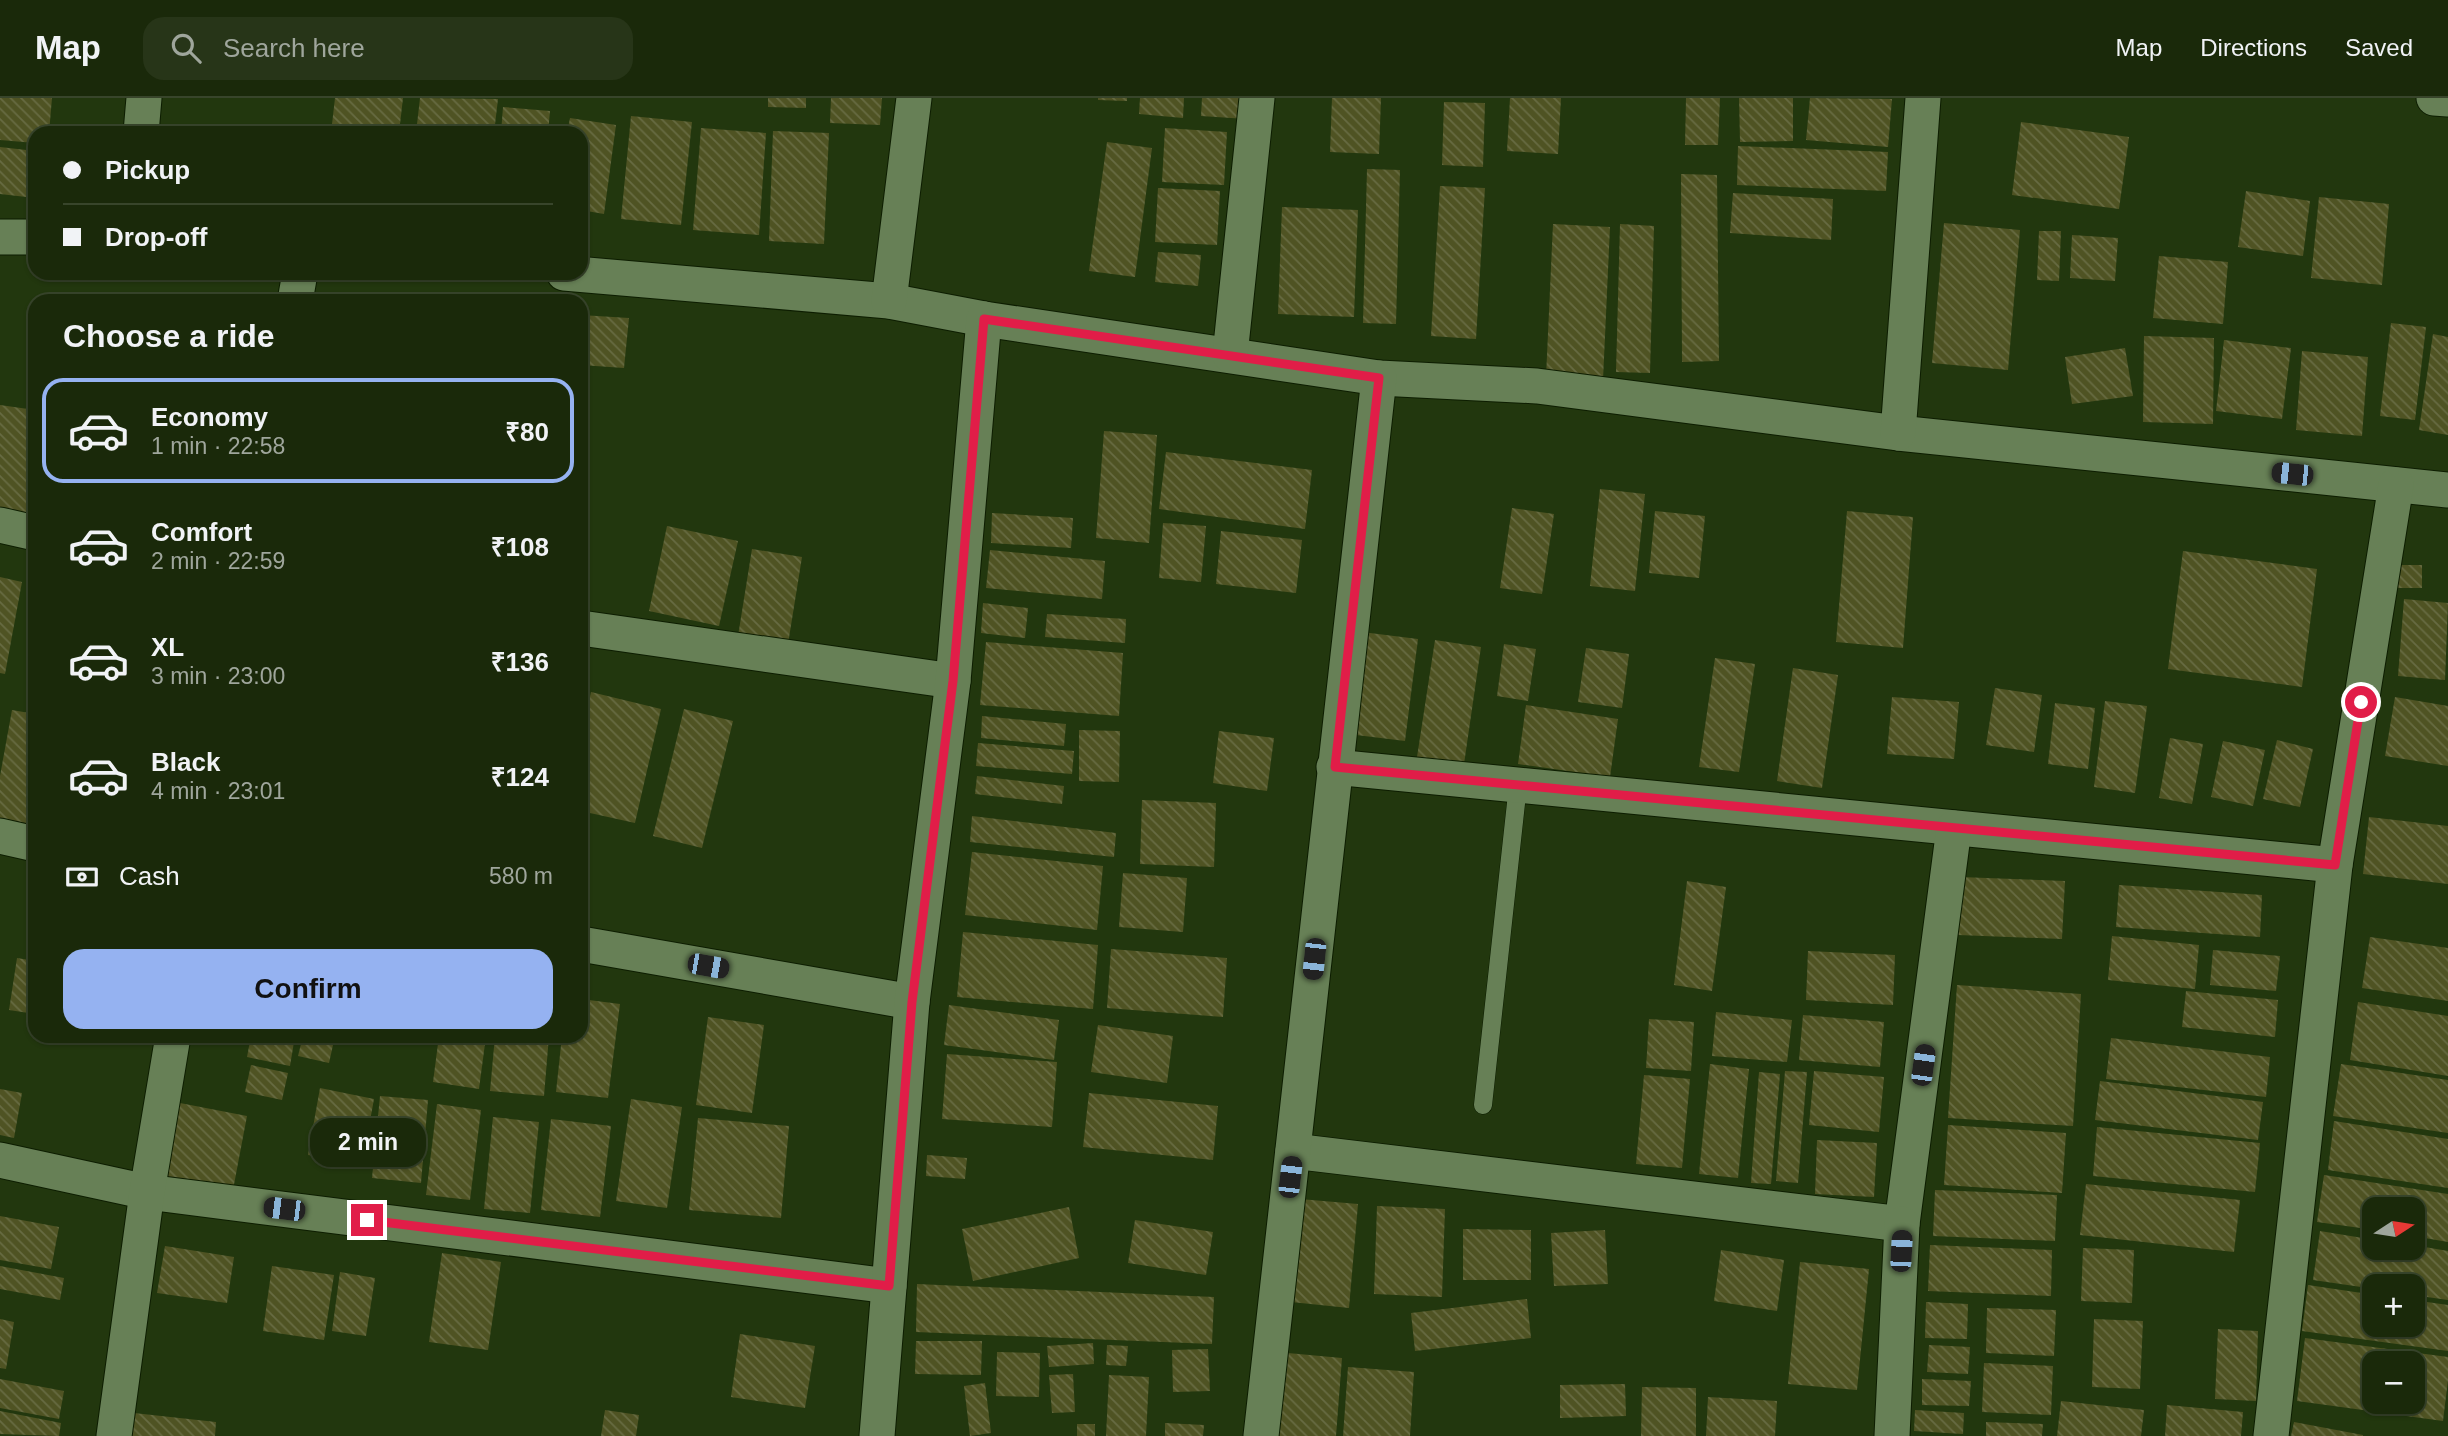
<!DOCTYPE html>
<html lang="en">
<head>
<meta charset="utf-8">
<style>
	:root { --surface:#1a290a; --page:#273518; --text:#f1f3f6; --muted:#9fa69c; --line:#38452b; --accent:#95b2f1 }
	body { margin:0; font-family:Arial,sans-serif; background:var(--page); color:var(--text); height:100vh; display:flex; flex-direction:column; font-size:26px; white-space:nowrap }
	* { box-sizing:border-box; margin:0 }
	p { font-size:23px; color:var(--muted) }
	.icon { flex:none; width:38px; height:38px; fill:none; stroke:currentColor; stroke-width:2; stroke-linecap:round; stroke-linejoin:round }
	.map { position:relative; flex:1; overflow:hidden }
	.details { position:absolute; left:28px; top:196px; width:560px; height:749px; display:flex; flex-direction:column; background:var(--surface); border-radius:21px; box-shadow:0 2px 5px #0004,0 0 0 2px var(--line) }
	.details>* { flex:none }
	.hud { position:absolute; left:28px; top:28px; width:560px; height:154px; border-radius:21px; box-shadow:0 2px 5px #0004,0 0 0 2px var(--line); display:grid; align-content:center; height:154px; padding:0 35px; background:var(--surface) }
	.needle { width:46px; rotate:78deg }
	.buttons { position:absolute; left:2362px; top:1099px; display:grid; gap:14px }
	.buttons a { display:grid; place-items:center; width:63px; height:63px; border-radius:14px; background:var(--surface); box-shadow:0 2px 5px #0004,0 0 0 2px var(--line); font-size:35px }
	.end { position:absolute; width:32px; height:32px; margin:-16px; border:9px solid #e11d48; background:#fff; box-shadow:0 0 0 4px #fff }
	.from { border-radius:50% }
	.bubble { position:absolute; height:49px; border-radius:21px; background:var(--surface); box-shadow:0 2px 5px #0004,0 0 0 2px var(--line); font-size:23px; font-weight:600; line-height:49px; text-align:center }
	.car { position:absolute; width:21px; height:42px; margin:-21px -10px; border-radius:9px; box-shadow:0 0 5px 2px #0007; background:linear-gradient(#222 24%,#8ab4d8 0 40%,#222 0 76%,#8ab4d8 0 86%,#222 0) }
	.hud b { display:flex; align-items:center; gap:24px; height:66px; font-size:26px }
	.hud b+b { border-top:2px solid var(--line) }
	.hud i { width:18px; height:18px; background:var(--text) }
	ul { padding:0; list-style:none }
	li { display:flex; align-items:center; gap:21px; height:105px; margin:0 14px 10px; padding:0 21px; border:4px solid transparent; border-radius:21px }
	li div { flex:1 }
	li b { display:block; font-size:26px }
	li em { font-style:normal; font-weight:600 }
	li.active { border-color:var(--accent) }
	li>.icon { width:63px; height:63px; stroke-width:1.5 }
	h2 { padding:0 35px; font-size:32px; line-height:84px }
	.pay { display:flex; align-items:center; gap:18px; height:77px; padding:0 35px; font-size:26px }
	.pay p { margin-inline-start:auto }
	.action { display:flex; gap:14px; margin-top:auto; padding:14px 35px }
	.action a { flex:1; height:80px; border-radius:21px; background:var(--accent); color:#111; font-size:28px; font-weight:600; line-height:80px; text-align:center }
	header { display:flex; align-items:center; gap:42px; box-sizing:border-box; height:98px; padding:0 35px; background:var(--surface); border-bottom:2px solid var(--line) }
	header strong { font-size:33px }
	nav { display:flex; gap:38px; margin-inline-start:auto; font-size:24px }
	.search { width:490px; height:63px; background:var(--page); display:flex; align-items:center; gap:18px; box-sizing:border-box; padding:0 24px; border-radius:21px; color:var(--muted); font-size:26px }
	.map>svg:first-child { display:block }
</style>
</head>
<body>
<header>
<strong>Map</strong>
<div class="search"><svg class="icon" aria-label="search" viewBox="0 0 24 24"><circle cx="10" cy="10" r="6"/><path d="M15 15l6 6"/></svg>Search here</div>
<nav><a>Map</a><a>Directions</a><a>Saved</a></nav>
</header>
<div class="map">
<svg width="2448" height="1338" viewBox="0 0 2448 1338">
	<defs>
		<pattern id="building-back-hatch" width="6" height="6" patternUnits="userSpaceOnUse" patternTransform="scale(1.75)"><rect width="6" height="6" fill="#4f5323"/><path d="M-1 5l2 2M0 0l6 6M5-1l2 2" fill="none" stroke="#676b42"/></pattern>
	</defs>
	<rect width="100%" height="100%" fill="#22370e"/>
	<!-- building -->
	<g fill="url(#building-back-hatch)" fill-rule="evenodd">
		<path d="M0 0H52L49 35H35V45L0 42Z"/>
		<path d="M335 0H403L399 35H331Z"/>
		<path d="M420 0 498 1 494 35H416Z"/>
		<path d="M768 0H806V10L768 9Z"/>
		<path d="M831 0H882L880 27 830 25Z"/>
		<path d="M1098 0H1127V3L1098 2Z"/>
		<path d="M1140 0H1184L1183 20 1139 16Z"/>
		<path d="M1202 0H1247L1246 21 1201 18Z"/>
		<path d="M1332 0H1381L1379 56 1330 54Z"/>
		<path d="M1510 0H1561L1558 56 1507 53Z"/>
		<path d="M1686 0H1720L1718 47H1685Z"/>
		<path d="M1739 0H1793V43L1740 44Z"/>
		<path d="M1810 0 1892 1 1888 49 1806 42Z"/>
		<path d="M1444 4 1485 5 1483 69 1442 67Z"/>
		<path d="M503 9 550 13 548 35H501Z"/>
		<path d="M631 18 692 24 681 127 621 121Z"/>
		<path d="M570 20 616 27 604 116 581 112V35H567Z"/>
		<path d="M2021 24 2129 39 2119 111 2012 97Z"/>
		<path d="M701 30 766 35 759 137 693 132Z"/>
		<path d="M1165 30 1227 34 1224 87 1162 84Z"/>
		<path d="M773 33 829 35 824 146 769 143Z"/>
		<path d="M1107 44 1152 50 1135 179 1089 173Z"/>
		<path d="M1738 48 1888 54 1886 93 1737 87Z"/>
		<path d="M0 49 35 53V100L0 96Z"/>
		<path d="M1367 71 1400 72 1396 226 1363 225Z"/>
		<path d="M1681 76 1717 77 1719 263 1682 264Z"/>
		<path d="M1440 88 1485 90 1476 241 1431 238Z"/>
		<path d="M1158 90 1220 93 1217 147 1155 144Z"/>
		<path d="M2246 93 2310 103 2303 158 2238 149Z"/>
		<path d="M1733 95 1833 101 1831 142 1730 135Z"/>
		<path d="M2319 99 2389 106 2382 187 2311 180Z"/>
		<path d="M1282 109 1358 112 1354 219 1278 216Z"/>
		<path d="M1944 125 2020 132 2008 272 1932 265Z"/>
		<path d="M1553 126 1610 129 1603 282 1546 279Z"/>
		<path d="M1620 126 1654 128 1650 275 1616 274Z"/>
		<path d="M2039 133H2061L2059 183 2037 182Z"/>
		<path d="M2072 137 2118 140 2115 183 2070 180Z"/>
		<path d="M1158 154 1201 157 1198 188 1155 184Z"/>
		<path d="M2159 158 2228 164 2223 226 2153 220Z"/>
		<path d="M341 198 382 201V203H341Z"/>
		<path d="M581 217 629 220 624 270 581 267Z"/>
		<path d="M2391 225 2426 229 2415 322 2380 318Z"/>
		<path d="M2433 236 2448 239V337L2419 332Z"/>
		<path d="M2144 238 2214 240 2213 326 2143 324Z"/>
		<path d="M2224 242 2291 250 2282 321 2216 313Z"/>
		<path d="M2125 250 2133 298 2072 306 2065 259Z"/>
		<path d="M2302 253 2368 259 2362 338 2296 332Z"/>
		<path d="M0 307 35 312 33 417 0 412Z"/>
		<path d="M1104 333 1157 337 1149 445 1096 440Z"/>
		<path d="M1166 354 1312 372 1305 431 1159 411Z"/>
		<path d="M1600 391 1645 396 1635 493 1590 488Z"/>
		<path d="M1512 410 1554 416 1542 496 1500 490Z"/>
		<path d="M1655 413 1705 418 1699 480 1649 475Z"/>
		<path d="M1847 413 1913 419 1903 550 1836 544Z"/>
		<path d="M992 415 1073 420 1071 450 991 445Z"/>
		<path d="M1163 425 1206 428 1201 484 1159 480Z"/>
		<path d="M667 428 738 443 719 528 649 513Z"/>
		<path d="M1221 433 1302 442 1296 495 1216 486Z"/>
		<path d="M752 451 802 459 788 546 738 538Z"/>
		<path d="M990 452 1105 463 1102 501 986 490Z"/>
		<path d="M2183 453 2317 471 2302 589 2168 571Z"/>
		<rect x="2396" y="467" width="26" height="23"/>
		<path d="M0 479 22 484 5 576 0 575Z"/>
		<path d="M2404 501 2448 505 2445 582 2398 578Z"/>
		<path d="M983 505 1028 510 1025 540 981 535Z"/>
		<path d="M1047 516 1126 521 1125 545 1045 539Z"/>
		<path d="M1362 534 1418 541 1405 643 1348 636Z"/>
		<path d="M1435 542 1481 549 1464 666 1417 659Z"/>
		<path d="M986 544 1123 555 1119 618 980 607Z"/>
		<path d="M1504 546 1536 551 1528 603 1497 598Z"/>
		<path d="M1586 550 1629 556 1622 610 1578 604Z"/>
		<path d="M1715 560 1755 566 1739 674 1699 669Z"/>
		<path d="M1793 570 1838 577 1822 690 1777 683Z"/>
		<path d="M1995 590 2042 597 2034 654 1986 647Z"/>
		<path d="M591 594 661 611 635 725 581 713V637Z"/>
		<path d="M1892 599 1959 604 1954 661 1887 656Z"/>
		<path d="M2395 599 2448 608V668L2385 658Z"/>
		<path d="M2105 603 2147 608 2135 695 2094 689Z"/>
		<path d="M2055 605 2095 610 2088 671 2048 666Z"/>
		<path d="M1526 607 1618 621 1610 679 1518 666Z"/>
		<path d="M684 611 733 623 702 750 653 738Z"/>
		<path d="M12 612 35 616V727L0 720V678Z"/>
		<path d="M982 618 1066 626 1064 648 981 640Z"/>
		<path d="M1079 632 1120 633 1119 684 1079 683Z"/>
		<path d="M1219 633 1274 640 1267 693 1213 685Z"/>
		<path d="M2170 640 2203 646 2192 706 2159 700Z"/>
		<path d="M2277 642 2313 651 2300 709 2263 701Z"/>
		<path d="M2223 643 2265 652 2253 708 2211 699Z"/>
		<path d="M978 645 1074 653 1072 676 976 668Z"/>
		<path d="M977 678 1064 688 1062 706 975 696Z"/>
		<path d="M1142 702 1216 705 1214 769 1140 766Z"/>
		<path d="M972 718 1116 735 1114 759 970 744Z"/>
		<path d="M2369 719 2448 728V786L2363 776Z"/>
		<path d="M972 754 1103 768 1097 832 965 817Z"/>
		<path d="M1123 775 1187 780 1183 834 1119 829Z"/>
		<path d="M1960 779 2065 783 2062 841 1958 837Z"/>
		<path d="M1687 783 1726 789 1712 893 1674 887Z"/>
		<path d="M2119 787 2262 797 2260 839 2116 829Z"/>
		<path d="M34 804H35V853L26 852Z"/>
		<path d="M963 834 1098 847 1093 911 957 899Z"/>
		<path d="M2112 838 2199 847 2195 891 2108 882Z"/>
		<path d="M2370 839 2448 850V903L2362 890Z"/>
		<path d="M1111 851 1227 860 1223 919 1107 910Z"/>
		<path d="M2213 852 2280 858 2276 893 2210 887Z"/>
		<path d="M1808 853 1895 857 1893 907 1806 902Z"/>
		<path d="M17 860 35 863V916L9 912Z"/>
		<path d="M1957 887 2081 896 2073 1028 1948 1020Z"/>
		<path d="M2186 893 2278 902 2275 939 2182 929Z"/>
		<path d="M581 901 620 906 608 1000 556 994 562 938H581Z"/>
		<path d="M2358 904 2448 918V978L2350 962Z"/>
		<path d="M949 907 1059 922 1054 962 944 947Z"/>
		<path d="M1716 914 1792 922 1787 964 1712 958Z"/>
		<path d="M1803 917 1884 924 1880 969 1799 962Z"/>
		<path d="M708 919 764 927 752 1015 696 1007Z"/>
		<path d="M1649 921 1694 924 1691 973 1646 970Z"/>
		<path d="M1098 927 1173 938 1167 985 1091 974Z"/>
		<path d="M251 938H295L290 968 247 959Z"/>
		<path d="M303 938H335L329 965 298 958Z"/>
		<path d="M439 938H486L479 991 433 984Z"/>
		<path d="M495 938H549L544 998 490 993Z"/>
		<path d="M2111 940 2270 959 2266 999 2106 981Z"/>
		<path d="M947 956 1057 964 1052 1029 942 1021Z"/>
		<path d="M1710 966 1749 971 1738 1080 1699 1076Z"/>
		<path d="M2341 966 2448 982V1035L2333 1018Z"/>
		<path d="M251 967 288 975 282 1002 245 994Z"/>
		<path d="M1785 973 1807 974 1798 1085 1776 1083Z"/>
		<path d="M1814 973 1884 979 1879 1034 1809 1027Z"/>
		<path d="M1759 974 1780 976 1771 1086 1751 1085Z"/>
		<path d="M1644 977 1690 981 1682 1070 1636 1066Z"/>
		<path d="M2100 983 2263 1004 2258 1042 2095 1022Z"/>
		<path d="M320 990 374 1001 362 1067 308 1057Z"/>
		<path d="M0 991 22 995 14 1040 0 1037Z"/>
		<path d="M1089 995 1218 1008 1213 1062 1083 1049Z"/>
		<path d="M380 998 428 1002 421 1085 372 1080Z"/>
		<path d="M631 1001 682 1009 667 1110 616 1103Z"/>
		<path d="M180 1005 247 1018 232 1097 164 1083Z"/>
		<path d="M437 1006 481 1012 470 1102 426 1097Z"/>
		<path d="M493 1019 539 1024 530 1115 484 1111Z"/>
		<path d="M698 1020 789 1028 781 1120 689 1112Z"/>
		<path d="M551 1021 611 1028 600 1119 541 1112Z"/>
		<path d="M2334 1023 2448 1041V1090L2328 1072Z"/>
		<path d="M1948 1027 2066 1035 2062 1095 1944 1087Z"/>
		<path d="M2097 1029 2260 1045 2255 1094 2093 1078Z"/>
		<path d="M1817 1042 1877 1045 1874 1099 1815 1096Z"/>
		<path d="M927 1057 967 1060 965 1081 926 1078Z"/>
		<path d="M2324 1077 2448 1096V1144L2413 1138V1111H2375V1132L2317 1124Z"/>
		<path d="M2086 1086 2240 1102 2234 1154 2080 1137Z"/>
		<path d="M1935 1092 2057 1097 2055 1143 1933 1138Z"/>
		<path d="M1300 1101 1358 1106 1349 1210 1291 1204Z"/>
		<path d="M1377 1108 1445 1111 1442 1199 1374 1196Z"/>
		<path d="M1069 1109 1079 1160 973 1183 962 1131Z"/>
		<path d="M0 1118 59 1129 51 1171 0 1162Z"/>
		<path d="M1135 1122 1213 1134 1206 1177 1128 1165Z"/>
		<path d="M1463 1131 1531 1132V1182H1463Z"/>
		<path d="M1605 1132 1608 1186 1554 1188 1551 1135Z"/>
		<path d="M2320 1133 2375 1142V1150H2413V1147L2448 1153V1202L2413 1197V1188H2375V1191L2313 1182Z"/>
		<path d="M1930 1147 2052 1152 2051 1198 1928 1193Z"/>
		<path d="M165 1148 234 1159 227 1205 157 1195Z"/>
		<path d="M2083 1150 2134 1152 2132 1205 2081 1203Z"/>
		<path d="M1721 1152 1784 1162 1777 1213 1714 1203Z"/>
		<path d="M442 1155 501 1164 488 1252 429 1244Z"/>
		<path d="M1800 1164 1869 1171 1857 1292 1788 1286Z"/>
		<path d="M0 1168 64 1180 60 1202 0 1191Z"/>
		<path d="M272 1168 334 1177 324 1242 263 1233Z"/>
		<path d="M340 1174 375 1180 366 1238 332 1233Z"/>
		<path d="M917 1186 1214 1199 1212 1246 916 1234Z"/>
		<path d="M2308 1187 2375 1197V1227H2413V1202L2448 1207V1253L2302 1233Z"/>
		<path d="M1527 1201 1531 1240 1415 1253 1411 1215Z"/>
		<path d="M1926 1204 1968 1206 1967 1241 1925 1240Z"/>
		<path d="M1987 1210 2056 1212 2054 1258 1986 1255Z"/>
		<path d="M0 1221 14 1224 6 1271 0 1270Z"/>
		<path d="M2094 1221 2143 1223 2140 1291 2092 1289Z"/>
		<path d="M2218 1231 2258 1233 2256 1303 2215 1301Z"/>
		<path d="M740 1236 815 1248 805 1310 731 1299Z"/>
		<path d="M2305 1240 2448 1259V1282L2443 1323 2297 1303ZM2375 1265H2413V1304H2375Z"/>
		<path d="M916 1243H982L981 1277 915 1276Z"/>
		<path d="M1093 1245 1094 1266 1049 1269 1047 1248Z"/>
		<path d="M1107 1247 1128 1248 1126 1268 1106 1267Z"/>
		<path d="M1929 1247 1970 1249 1968 1276 1927 1274Z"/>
		<path d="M1208 1251 1210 1293 1173 1294 1172 1252Z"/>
		<path d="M997 1254 1040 1255 1039 1299 996 1298Z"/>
		<path d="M1277 1254 1342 1260 1336 1338H1270Z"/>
		<path d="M1984 1265 2053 1268 2051 1317 1982 1314Z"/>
		<path d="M1348 1269 1414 1274 1410 1338H1343Z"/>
		<path d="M1073 1276 1075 1314 1052 1315 1049 1277Z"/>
		<path d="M1109 1277 1149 1279 1146 1338H1106Z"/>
		<path d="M0 1281 64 1293 59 1321 0 1310Z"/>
		<path d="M1922 1281 1971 1283 1969 1308 1922 1307Z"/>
		<path d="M985 1285 991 1335 970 1338 964 1288Z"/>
		<path d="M1625 1286 1626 1318 1560 1320V1287Z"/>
		<path d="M1642 1289 1696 1290V1338H1641Z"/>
		<path d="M1708 1299 1777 1303 1775 1338H1706Z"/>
		<path d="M2061 1303 2144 1312 2141 1338H2057Z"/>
		<path d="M2167 1307 2243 1314 2241 1338H2165Z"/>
		<path d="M605 1312 639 1317 636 1338H601Z"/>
		<path d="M1915 1312 1964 1315 1963 1336 1914 1333Z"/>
		<path d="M0 1313 61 1325 59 1338 0 1336Z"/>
		<path d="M134 1315 216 1324 215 1338H132Z"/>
		<path d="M1986 1324 2043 1326 2042 1338H1986Z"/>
		<path d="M2294 1324 2363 1337V1338H2291Z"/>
		<path d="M1165 1325 1204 1327 1203 1338H1165Z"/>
		<rect x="1077" y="1326" width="18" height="12"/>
	</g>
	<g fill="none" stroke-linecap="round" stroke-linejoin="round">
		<!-- lane casing -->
		<g stroke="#0d1d01" stroke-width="19">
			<path id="lane" d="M1483 1007 1518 687"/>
		</g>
		<!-- street casing -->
		<g stroke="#0d1d01" stroke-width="37">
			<g id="street">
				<path d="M2434 0 2448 1"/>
				<path d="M141 35 144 0"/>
				<path d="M0 139H35"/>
				<path d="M564 175 889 203 984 221 1379 280 1537 288 1898 335 2448 392"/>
				<path d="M295 203 300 175"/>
				<path d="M889 203 914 0"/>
				<path d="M1230 257 1257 0"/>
				<path d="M1898 335 1923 0"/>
				<path d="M0 427 35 435"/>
				<path d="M581 530 953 583"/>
				<path d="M1334 669 2335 767"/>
				<path d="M0 738 35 746"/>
				<path d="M581 846 912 904"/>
				<path d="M1293 1053 1902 1126 1954 730"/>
				<path d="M0 1062 147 1094 889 1188"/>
				<path d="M114 1338 147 1094 173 938"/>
				<path d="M877 1338 912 904 953 583 984 221"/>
				<path d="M1261 1338 1379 280"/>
				<path d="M1892 1338 1902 1126"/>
				<path d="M2271 1338 2335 767 2396 387"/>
			</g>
		</g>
		<!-- lane -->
		<use href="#lane" stroke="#678056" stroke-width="18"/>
		<!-- street -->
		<use href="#street" stroke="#678056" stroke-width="35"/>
	</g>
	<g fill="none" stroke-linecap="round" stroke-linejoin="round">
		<!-- route -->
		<path stroke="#e11d48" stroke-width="9" d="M367 1122 889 1188 912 904 953 583 984 221 1379 280 1335 669 2335 767 2361 604"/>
	</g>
</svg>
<div class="buttons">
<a><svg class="needle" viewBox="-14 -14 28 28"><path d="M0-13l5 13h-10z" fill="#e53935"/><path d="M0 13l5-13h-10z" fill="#9fa69c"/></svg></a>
<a>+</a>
<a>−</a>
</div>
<i class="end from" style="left:2361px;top:604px"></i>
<i class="end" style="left:367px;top:1122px"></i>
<div class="bubble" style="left:310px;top:1020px;width:116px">2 min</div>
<i class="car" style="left:2292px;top:376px;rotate:276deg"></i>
<i class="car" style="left:1314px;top:861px;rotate:186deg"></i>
<i class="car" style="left:708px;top:868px;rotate:100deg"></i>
<i class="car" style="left:1923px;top:967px;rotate:8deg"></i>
<i class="car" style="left:1290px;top:1079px;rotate:7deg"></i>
<i class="car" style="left:284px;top:1111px;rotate:277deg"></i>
<i class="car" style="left:1901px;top:1153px;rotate:3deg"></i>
<div class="hud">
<b><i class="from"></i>Pickup</b>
<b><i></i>Drop-off</b>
</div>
<section class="details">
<h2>Choose a ride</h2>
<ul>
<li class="active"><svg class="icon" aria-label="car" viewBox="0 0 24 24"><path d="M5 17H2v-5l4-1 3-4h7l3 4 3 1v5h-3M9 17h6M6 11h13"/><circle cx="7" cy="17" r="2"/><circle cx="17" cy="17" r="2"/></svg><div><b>Economy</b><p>1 min · 22:58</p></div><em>₹80</em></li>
<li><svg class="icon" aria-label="car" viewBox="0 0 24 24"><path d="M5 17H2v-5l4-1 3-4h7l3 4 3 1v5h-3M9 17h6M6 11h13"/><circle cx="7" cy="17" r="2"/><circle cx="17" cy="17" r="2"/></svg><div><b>Comfort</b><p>2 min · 22:59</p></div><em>₹108</em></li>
<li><svg class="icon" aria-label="car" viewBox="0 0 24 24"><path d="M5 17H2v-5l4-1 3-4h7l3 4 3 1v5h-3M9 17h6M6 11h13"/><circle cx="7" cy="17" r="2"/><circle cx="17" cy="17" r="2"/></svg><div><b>XL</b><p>3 min · 23:00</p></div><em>₹136</em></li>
<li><svg class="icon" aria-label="car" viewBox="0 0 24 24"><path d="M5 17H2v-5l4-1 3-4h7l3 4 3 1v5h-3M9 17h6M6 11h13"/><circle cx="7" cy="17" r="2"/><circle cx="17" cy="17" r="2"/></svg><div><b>Black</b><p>4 min · 23:01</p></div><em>₹124</em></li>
</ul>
<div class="pay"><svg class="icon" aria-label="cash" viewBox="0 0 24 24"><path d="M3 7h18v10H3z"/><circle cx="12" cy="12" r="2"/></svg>Cash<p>580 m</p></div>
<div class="action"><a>Confirm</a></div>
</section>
</div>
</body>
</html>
